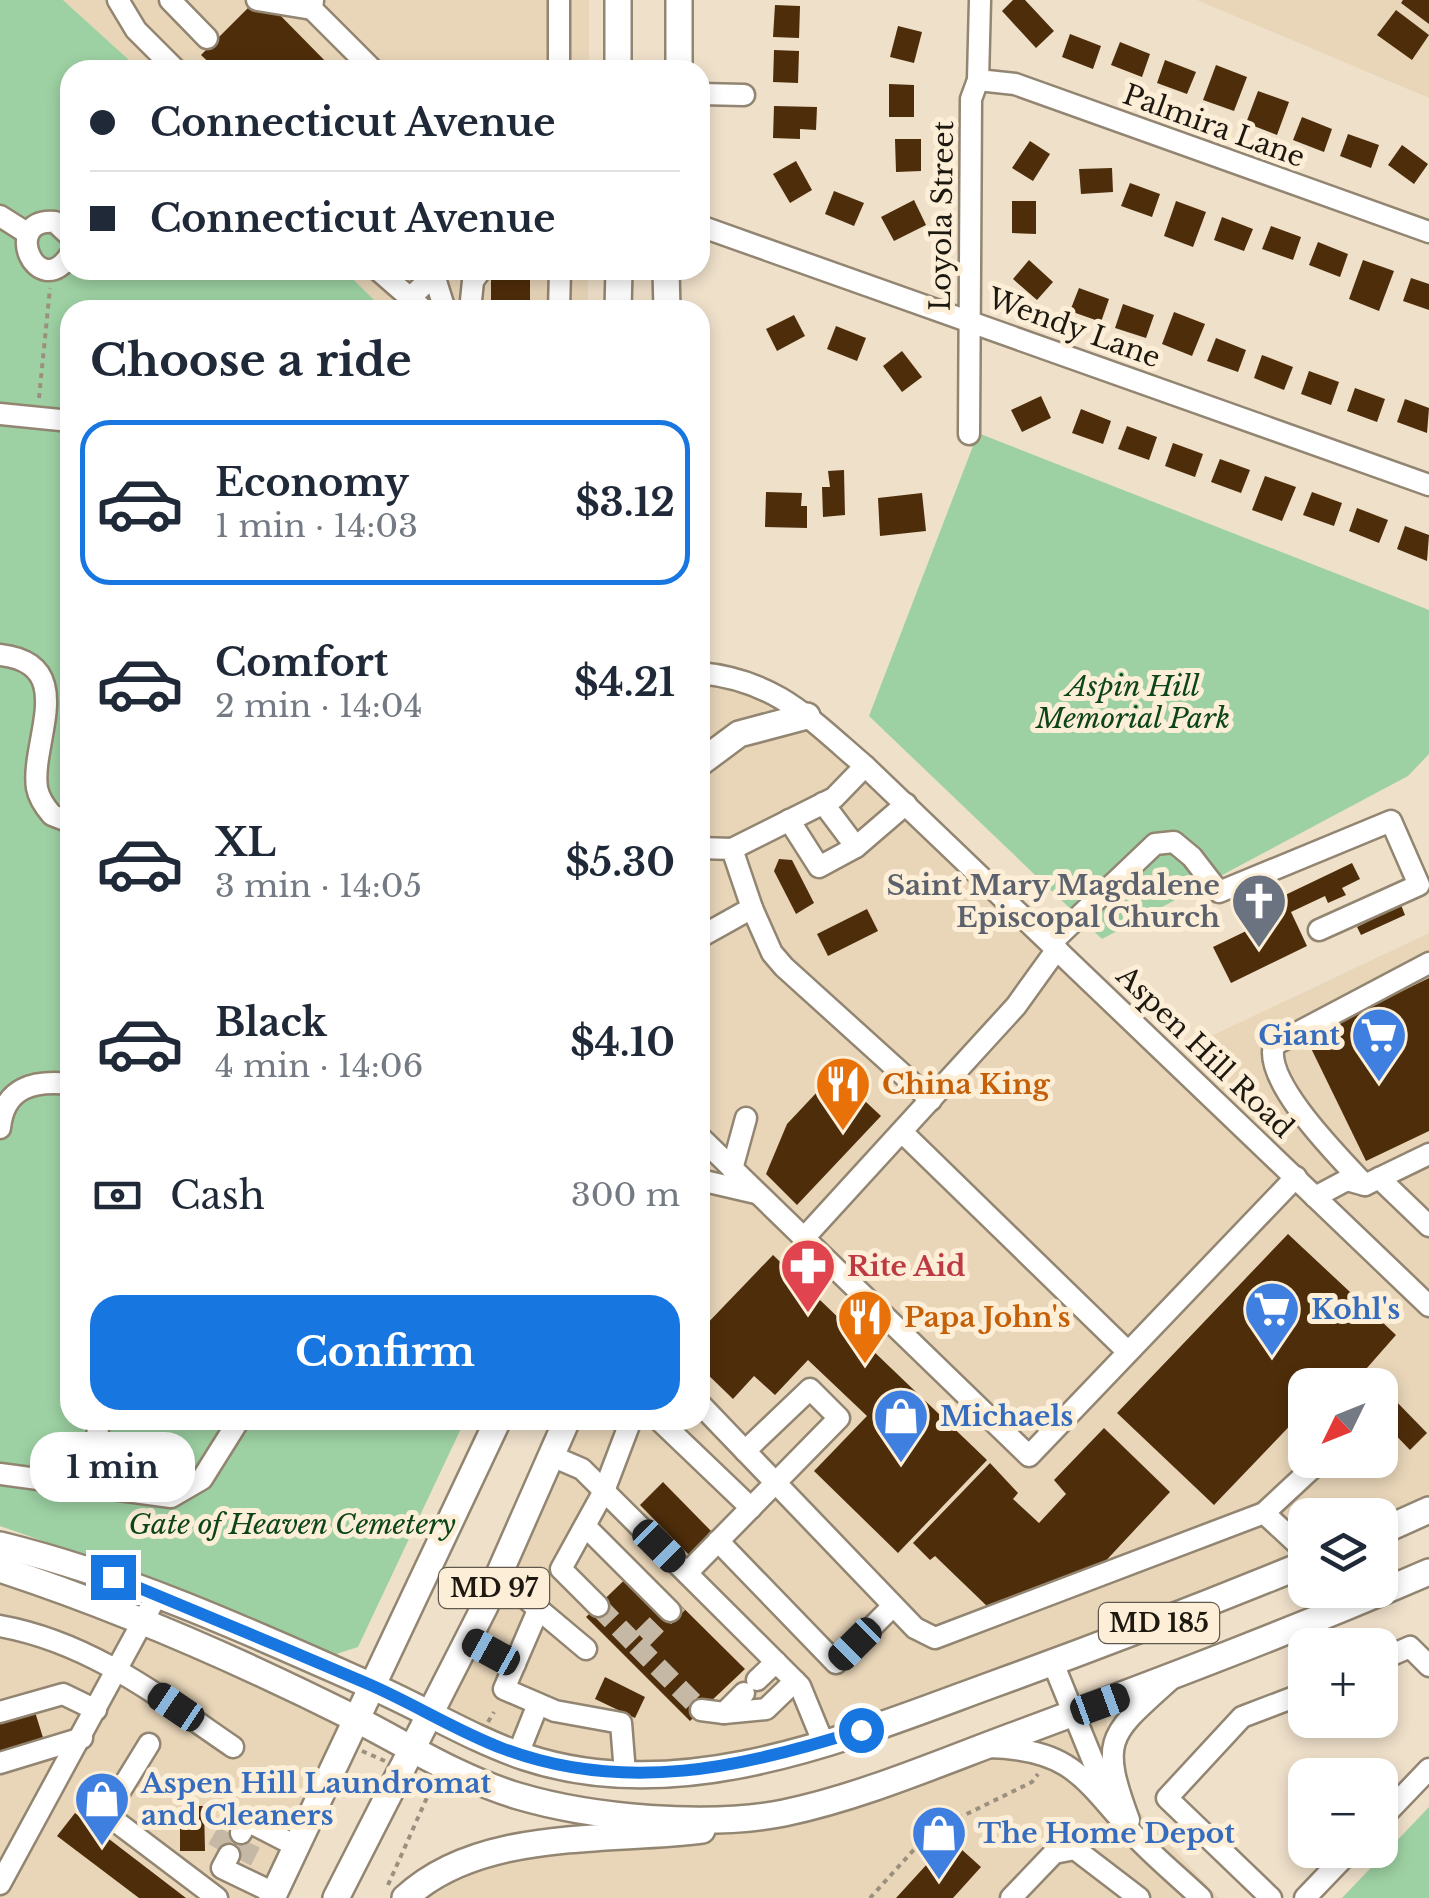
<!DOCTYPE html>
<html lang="en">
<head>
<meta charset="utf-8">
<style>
	:root { --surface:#fff; --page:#f2f2f3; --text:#1f2937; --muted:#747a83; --line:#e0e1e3; --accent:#1776df }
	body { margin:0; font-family:"Libre Baskerville",serif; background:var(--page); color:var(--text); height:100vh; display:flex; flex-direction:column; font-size:38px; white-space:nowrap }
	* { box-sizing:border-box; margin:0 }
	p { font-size:32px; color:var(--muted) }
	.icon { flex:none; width:55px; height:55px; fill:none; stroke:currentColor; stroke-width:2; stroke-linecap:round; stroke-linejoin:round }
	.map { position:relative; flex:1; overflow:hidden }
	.drawer { position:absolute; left:60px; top:300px; width:650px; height:1130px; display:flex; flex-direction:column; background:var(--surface); border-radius:30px; box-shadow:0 5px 15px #0003 }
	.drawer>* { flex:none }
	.banner { position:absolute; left:60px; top:60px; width:650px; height:220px; border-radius:30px; box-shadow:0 5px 15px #0003; display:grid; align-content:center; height:220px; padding:0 30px; background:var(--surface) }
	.needle { width:65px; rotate:227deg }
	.controls { position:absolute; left:1288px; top:1368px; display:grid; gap:20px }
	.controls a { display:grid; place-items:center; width:110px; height:110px; border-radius:20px; background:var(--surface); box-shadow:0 5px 15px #0003; font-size:50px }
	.end { position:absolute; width:45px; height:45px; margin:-22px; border:12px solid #1776df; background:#fff; box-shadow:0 0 0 5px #fff }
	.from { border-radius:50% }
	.bubble { position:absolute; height:70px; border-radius:30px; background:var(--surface); box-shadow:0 5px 15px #0003; font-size:32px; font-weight:700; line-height:70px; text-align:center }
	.car { position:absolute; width:30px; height:60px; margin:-30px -15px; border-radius:12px; box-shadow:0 0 8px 2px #0007; background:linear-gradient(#222 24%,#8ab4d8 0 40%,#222 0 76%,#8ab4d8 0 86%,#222 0) }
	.banner b { display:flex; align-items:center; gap:35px; height:95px; font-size:38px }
	.banner b+b { border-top:2px solid var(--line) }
	.banner i { width:25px; height:25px; background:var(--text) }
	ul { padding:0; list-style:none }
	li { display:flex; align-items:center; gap:30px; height:165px; margin:0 20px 15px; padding:0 10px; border:5px solid transparent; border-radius:30px }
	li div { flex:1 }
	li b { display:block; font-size:38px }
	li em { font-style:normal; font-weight:700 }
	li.active { border-color:var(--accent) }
	li>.icon { width:90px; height:90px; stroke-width:1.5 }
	h2 { padding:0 30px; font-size:45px; line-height:120px }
	.pay { display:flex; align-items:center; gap:25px; height:110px; padding:0 30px; font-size:38px }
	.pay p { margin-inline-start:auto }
	.action { display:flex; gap:20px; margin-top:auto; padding:20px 30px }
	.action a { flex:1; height:115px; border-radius:30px; background:var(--accent); color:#fff; font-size:40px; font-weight:700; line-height:115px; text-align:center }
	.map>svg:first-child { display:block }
</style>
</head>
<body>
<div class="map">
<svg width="1429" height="1898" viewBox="0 0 1429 1898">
	<rect width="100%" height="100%" fill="#efe0ca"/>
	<!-- built -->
	<g fill="#e9d6b9" fill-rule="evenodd">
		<path d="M63 0H589V70H140Z"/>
		<path d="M1197 0H1429V98Z"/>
		<path d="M344 270H588V310H384Z"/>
		<path d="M700 673 785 697 1169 1056 1429 933V1510L1380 1532V1515H1305V1564L829 1740 613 1773 429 1717 567 1420H700ZM1305 1385H1380V1460H1305Z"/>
		<path d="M0 1569 355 1718 272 1898H0Z"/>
		<path d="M1100 1704 1138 1810 1219 1898H405L461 1864 718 1828Z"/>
	</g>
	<!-- green -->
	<g fill="#9dd1a3">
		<path d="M0 0H63L140 70H70V270H344L384 310H70V1420H465L358 1647 333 1655 147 1577 0 1526Z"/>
		<path d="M978 433 1429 610V754L1408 776 1102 939 869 716Z"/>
		<path d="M1429 1807V1898H1342Z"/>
	</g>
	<!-- building -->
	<g fill="#4e2d0a">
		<path d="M1013 0H1025L1054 31 1036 48 1002 11Z"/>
		<path d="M1403 0H1429V24L1401 3Z"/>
		<path d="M252 4 272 7 334 70H217L201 55Z"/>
		<path d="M775 5 800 6 799 38 773 37Z"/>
		<path d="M1396 10 1429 35 1412 60 1377 35Z"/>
		<path d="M898 26 922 32 914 63 890 57Z"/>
		<path d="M1070 34 1101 46 1093 69 1062 57Z"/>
		<path d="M1120 42 1150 54 1142 77 1111 65Z"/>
		<path d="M774 50 799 51 798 83 773 82Z"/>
		<path d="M1165 60 1196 72 1187 94 1157 83Z"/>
		<path d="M1216 65 1247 77 1234 111 1203 100Z"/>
		<path d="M889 84 914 85V117H889Z"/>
		<path d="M1258 91 1289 102 1277 135 1246 123Z"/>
		<path d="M774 106 817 107 816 130 800 129V139L773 138Z"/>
		<path d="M1302 117 1332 129 1324 152 1293 140Z"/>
		<path d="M1348 134 1379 145 1371 168 1340 156Z"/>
		<path d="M895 139H921V171L896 172Z"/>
		<path d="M1030 141 1050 154 1033 181 1012 168Z"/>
		<path d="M1402 145 1428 164 1414 184 1388 165Z"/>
		<path d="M796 161 812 190 790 203 773 174Z"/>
		<path d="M1112 168 1113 192 1081 194 1079 169Z"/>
		<path d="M1130 183 1160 194 1152 217 1121 206Z"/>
		<path d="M834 191 864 203 854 226 825 214Z"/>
		<path d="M914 200 926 225 894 241 881 217Z"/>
		<path d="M1012 201H1036V234L1012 233Z"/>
		<path d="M1176 201 1206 212 1193 247 1164 236Z"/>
		<path d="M1222 217 1253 229 1244 251 1214 240Z"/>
		<path d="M1271 226 1301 237 1293 260 1262 249Z"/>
		<path d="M1318 242 1348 254 1340 277 1309 265Z"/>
		<path d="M1029 260 1053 282 1037 300 1013 279Z"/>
		<path d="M1363 260 1394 271 1379 311 1349 299Z"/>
		<rect x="491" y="278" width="39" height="32"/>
		<path d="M1411 278 1429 284V310L1403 301Z"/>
		<path d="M1079 288 1109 299 1101 322 1070 311Z"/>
		<path d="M1123 304 1154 315 1146 338 1115 328Z"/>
		<path d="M1174 312 1205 324 1192 356 1162 344Z"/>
		<path d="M794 315 805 336 777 351 766 329Z"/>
		<path d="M836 326 866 338 857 361 827 349Z"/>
		<path d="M1216 338 1246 350 1238 372 1207 361Z"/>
		<path d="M902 351 922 377 902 392 883 366Z"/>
		<path d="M1262 355 1293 367 1284 390 1254 378Z"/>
		<path d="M1309 371 1339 382 1331 405 1301 394Z"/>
		<path d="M1355 388 1385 399 1377 422 1347 411Z"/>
		<path d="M1041 396 1051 418 1022 432 1011 410Z"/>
		<path d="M1405 399 1429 408 1427 433 1397 422Z"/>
		<path d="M1081 409 1111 421 1103 444 1072 433Z"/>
		<path d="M1127 426 1157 437 1149 460 1118 449Z"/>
		<path d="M1173 443 1203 454 1195 477 1165 466Z"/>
		<path d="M1220 459 1250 470 1241 493 1211 482Z"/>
		<path d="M844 470 845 515 823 517 822 487H830L828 471Z"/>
		<path d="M1265 476 1296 487 1282 521 1252 510Z"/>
		<path d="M766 492 802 493 801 506H807V528L765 527Z"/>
		<path d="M1312 492 1342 503 1334 526 1303 515Z"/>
		<path d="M922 493 926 531 880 536 878 498Z"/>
		<path d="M1357 508 1388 520 1379 543 1349 531Z"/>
		<path d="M1405 526 1429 535 1427 561 1397 549Z"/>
		<path d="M779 859 792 860 814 903 796 914 774 871Z"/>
		<path d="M1352 863 1360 879 1342 888 1346 895 1328 903 1325 896 1291 912 1307 946 1231 983 1213 947 1269 920 1262 906Z"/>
		<path d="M1401 905 1405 915 1361 935 1357 927Z"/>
		<path d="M867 909 878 931 828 956 817 934Z"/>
		<path d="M1429 978V1131L1366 1161 1306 1038Z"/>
		<path d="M835 1073 881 1116 797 1205 766 1174 787 1124Z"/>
		<path d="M1288 1234 1396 1335 1352 1385H1305V1410L1214 1505 1117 1413Z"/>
		<path d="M773 1255 987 1460 898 1553 814 1471 867 1416 808 1360 775 1395 754 1376 733 1399 700 1367V1331Z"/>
		<path d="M1390 1395 1427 1433 1410 1450 1380 1419V1404Z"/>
		<path d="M1104 1428 1170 1492 1100 1567 990 1609 935 1556 930 1560 913 1543 990 1463 1018 1493 1013 1499 1039 1523 1066 1494 1054 1480Z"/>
		<path d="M663 1482 712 1532 689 1555 640 1505Z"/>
		<path d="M640 1565 745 1669 690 1721 586 1617Z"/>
		<path d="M605 1677 645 1697 635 1718 595 1699Z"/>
		<path d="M35 1712 45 1744 0 1757V1722Z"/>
		<path d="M180 1806H204L205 1851H180Z"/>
		<path d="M75 1813 186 1898H139L57 1836Z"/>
		<path d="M950 1839 981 1867 953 1898H896Z"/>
	</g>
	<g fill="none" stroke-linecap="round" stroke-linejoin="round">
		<!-- minor-tunnel -->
		<g stroke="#c5b8a5" stroke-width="20" stroke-dasharray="20 10" stroke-linecap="butt">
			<path d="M678 1603 636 1645 701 1710"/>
			<path d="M598 1606 636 1645"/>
			<path d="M217 1849 229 1828"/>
			<path d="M242 1861 253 1839"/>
		</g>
		<!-- minor casing -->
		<g stroke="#928571" stroke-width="25">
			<g id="minor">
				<path d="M118 0 136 30 176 70"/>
				<path d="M170 0 207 38"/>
				<path d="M257 0 312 9"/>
				<path d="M313 0 312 9 373 70"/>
				<path d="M559 0V70"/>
				<path d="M978 80 1015 84 1429 232"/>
				<path d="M700 94 744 95"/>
				<path d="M0 216 27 233"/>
				<path d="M700 226 1429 485"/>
				<path d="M70 236 55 222C0 217 37 304 70 255"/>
				<path d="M378 270 424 310"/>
				<path d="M434 275 445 310"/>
				<path d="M408 300 439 270"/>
				<path d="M470 310 473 281 481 270"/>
				<path d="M559 310 560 270"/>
				<path d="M0 414 70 421"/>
				<path d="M969 434 971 99 978 80 980 0"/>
				<path d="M0 655C80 664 30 742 37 788 39 799 45 807 52 815L70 822"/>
				<path d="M700 673C776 680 810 719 865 766L1429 1306"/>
				<path d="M823 803 856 847 906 804"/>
				<path d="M789 820 819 867 856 847"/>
				<path d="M700 848 732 849 752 908 700 937"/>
				<path d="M732 849 834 798 865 766"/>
				<path d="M752 908 772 953 784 967 931 1100"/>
				<path d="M1051 943 1155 844 1174 842 1192 857 1219 892 1391 821 1419 885 1319 930"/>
				<path d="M1057 949 1016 1006 804 1238 1029 1456 1296 1177"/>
				<path d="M0 1128C4 1087 34 1080 70 1084"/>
				<path d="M902 1132 1127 1351"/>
				<path d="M700 1137 804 1238"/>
				<path d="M732 1169 746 1118"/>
				<path d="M1379 1178 1429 1226"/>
				<path d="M700 1180 756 1193"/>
				<path d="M1365 1185C1340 1158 1263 1082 1274 1045L1429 963"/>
				<path d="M1315 1197 1347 1180 1365 1185 1429 1154"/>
				<path d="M700 1404 915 1628 935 1638 1264 1513 1321 1460"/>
				<path d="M659 1420 751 1508"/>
				<path d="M554 1457 582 1469 800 1686 823 1742"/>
				<path d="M0 1474 171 1497 202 1479 239 1420"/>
				<path d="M91 1486 99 1420"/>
				<path d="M1264 1513 1305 1551"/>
				<path d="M585 1526 670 1611"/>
				<path d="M718 1541 836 1663 893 1606"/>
				<path d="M687 1573 839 1418 810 1389 745 1451"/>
				<path d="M499 1576 586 1649"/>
				<path d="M598 1606 561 1569 604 1491 631 1420"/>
				<path d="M539 1608 504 1689 555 1711 621 1723 625 1773"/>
				<path d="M0 1626C90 1642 160 1697 233 1747"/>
				<path d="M468 1639 515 1664"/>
				<path d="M1380 1660 1410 1647 1429 1666"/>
				<path d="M1053 1663 1104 1788"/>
				<path d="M757 1680 776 1662"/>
				<path d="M701 1710 724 1713 744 1693"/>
				<path d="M0 1712 63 1694 96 1710"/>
				<path d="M724 1713 766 1709 795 1681"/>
				<path d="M149 1744 106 1814 217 1898"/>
				<path d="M988 1747C1070 1749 1083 1777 1133 1834 1154 1857 1179 1877 1201 1898"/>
				<path d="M518 1754 538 1704"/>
				<path d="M0 1763 82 1738"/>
				<path d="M1129 1820C1099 1739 1109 1735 1170 1680"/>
				<path d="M1380 1820 1429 1769"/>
				<path d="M241 1833 247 1821 296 1846"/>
				<path d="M229 1855 222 1868 274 1893"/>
				<path d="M0 1884 157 1595"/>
				<path d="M1011 1898 1054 1853 1075 1849 1139 1898"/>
				<path d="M1271 1898 1167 1798 1242 1717 1305 1693"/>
				<path d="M1305 1898 1351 1850"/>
			</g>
		</g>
		<!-- major casing -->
		<g stroke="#928571" stroke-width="30">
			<g id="major">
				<path d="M618 0V70"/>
				<path d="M679 70V0"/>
				<path d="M666 270 667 310"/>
				<path d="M618 310 619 270"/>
				<path d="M700 763 739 734 807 716"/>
				<path d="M1380 1532 1429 1510"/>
				<path d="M0 1545C127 1576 248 1631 367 1684 421 1707 469 1738 525 1757 681 1809 849 1737 994 1684 1099 1646 1202 1606 1305 1564"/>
				<path d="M0 1569C122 1609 238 1660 352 1717 407 1745 458 1778 518 1796 592 1818 707 1828 784 1813 865 1796 946 1760 1023 1732 1160 1681 1295 1630 1429 1572"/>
				<path d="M272 1898 498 1420"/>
				<path d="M336 1898 485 1606 567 1420"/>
				<path d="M405 1898C480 1828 608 1842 702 1830"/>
			</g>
		</g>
		<!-- path -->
		<g stroke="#9b907f" stroke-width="4" stroke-dasharray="5 5" stroke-linecap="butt">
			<path d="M39 398 50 288"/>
			<path d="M488 1722 494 1712"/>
			<path d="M362 1751 385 1761"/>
			<path d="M388 1885 433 1784"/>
			<path d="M870 1898 930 1832 1032 1782 1038 1774"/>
		</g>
		<!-- minor -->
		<use href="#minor" stroke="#fff" stroke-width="20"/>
		<!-- major -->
		<use href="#major" stroke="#fff" stroke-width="25"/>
	</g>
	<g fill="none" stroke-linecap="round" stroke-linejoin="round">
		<!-- route -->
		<path stroke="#1776df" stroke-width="12" d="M113 1577C198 1612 282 1647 366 1683 413 1703 456 1731 504 1749 624 1794 743 1768 861 1730"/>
	</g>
	<!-- icons -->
	<defs>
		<g id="church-pin" transform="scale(2.875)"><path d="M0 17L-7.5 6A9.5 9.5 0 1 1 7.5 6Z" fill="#6b7280" stroke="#fceed7"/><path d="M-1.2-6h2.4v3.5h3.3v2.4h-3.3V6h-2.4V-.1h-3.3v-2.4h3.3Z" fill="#fff"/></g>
		<g id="supermarket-pin" transform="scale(2.875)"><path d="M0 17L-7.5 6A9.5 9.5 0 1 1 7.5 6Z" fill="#3f7fe0" stroke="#fceed7"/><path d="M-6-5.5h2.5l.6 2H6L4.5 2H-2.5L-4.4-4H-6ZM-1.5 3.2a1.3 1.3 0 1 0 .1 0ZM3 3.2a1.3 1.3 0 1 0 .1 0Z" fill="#fff"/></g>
		<g id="restaurant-pin" transform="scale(2.875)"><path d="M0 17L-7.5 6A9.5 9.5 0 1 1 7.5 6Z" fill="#e8710a" stroke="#fceed7"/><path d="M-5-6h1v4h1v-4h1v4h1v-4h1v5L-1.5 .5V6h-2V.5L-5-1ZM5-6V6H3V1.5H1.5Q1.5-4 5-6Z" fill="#fff"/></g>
		<g id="pharmacy-pin" transform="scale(2.875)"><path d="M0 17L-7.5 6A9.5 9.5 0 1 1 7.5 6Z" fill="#e0444e" stroke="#fceed7"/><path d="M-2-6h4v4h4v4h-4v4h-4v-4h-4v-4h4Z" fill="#fff"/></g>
		<g id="shop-pin" transform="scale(2.875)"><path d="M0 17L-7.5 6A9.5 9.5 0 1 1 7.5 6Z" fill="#3f7fe0" stroke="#fceed7"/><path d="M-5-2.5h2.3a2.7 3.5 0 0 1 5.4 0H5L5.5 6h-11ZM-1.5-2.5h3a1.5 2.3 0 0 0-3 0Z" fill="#fff"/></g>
	</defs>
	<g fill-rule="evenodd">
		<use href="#church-pin" x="1259" y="901"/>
		<use href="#supermarket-pin" x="1379" y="1035"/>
		<use href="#restaurant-pin" x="843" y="1084"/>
		<use href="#pharmacy-pin" x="808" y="1266"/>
		<use href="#supermarket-pin" x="1272" y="1309"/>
		<use href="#restaurant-pin" x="865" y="1317"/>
		<use href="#shop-pin" x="901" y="1416"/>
		<use href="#shop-pin" x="102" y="1799"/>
		<use href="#shop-pin" x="939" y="1833"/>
	</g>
	<g text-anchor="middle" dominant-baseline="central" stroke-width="10" stroke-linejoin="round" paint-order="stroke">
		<!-- shield labels -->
		<g fill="#fceed7" stroke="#60584c" stroke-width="2.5">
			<rect x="439" y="1568" width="110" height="40" rx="8"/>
			<rect x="1099" y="1603" width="120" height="40" rx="8"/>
		</g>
		<g font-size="25" font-weight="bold" fill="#1d1810">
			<text x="494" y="1588">MD 97</text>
			<text x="1159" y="1623">MD 185</text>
		</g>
		<!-- street labels -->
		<g font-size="28" fill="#1d1810" stroke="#fceed7">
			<text transform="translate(1214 126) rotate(20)">Palmira Lane</text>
			<text transform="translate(942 216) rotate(-89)">Loyola Street</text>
			<text transform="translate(1074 328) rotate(20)">Wendy Lane</text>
			<text transform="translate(1205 1052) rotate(44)">Aspen Hill Road</text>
		</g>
		<!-- park labels -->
		<g font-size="28" font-style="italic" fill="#0c451b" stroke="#fceed7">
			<text x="1133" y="686">Aspin Hill<tspan x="1133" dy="32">Memorial Park</tspan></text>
			<text x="292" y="1524">Gate of Heaven Cemetery</text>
		</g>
		<!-- worship labels -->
		<g font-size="28" font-weight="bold" fill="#5b616d" stroke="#fceed7" text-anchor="end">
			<text x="1220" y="885">Saint Mary Magdalene<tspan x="1220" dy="32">Episcopal Church</tspan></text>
		</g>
		<!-- shop labels -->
		<g font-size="28" font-weight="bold" fill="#366cbe" stroke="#fceed7" text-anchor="start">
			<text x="1340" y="1035" text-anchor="end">Giant</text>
			<text x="1311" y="1309">Kohl's</text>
			<text x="940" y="1416">Michaels</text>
			<text x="141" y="1783">Aspen Hill Laundromat<tspan x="141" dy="32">and Cleaners</tspan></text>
			<text x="978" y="1833">The Home Depot</text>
		</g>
		<!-- food labels -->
		<g font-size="28" font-weight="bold" fill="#c56008" stroke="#fceed7" text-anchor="start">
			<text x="882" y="1084">China King</text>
			<text x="904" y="1317">Papa John's</text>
		</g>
		<!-- health labels -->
		<g font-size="28" font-weight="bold" fill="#be3a42" stroke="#fceed7" text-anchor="start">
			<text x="847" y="1266">Rite Aid</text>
		</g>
	</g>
</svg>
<div class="controls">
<a><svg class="needle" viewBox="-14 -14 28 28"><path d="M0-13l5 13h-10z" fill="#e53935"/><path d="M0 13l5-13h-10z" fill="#747a83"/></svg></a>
<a><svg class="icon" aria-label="layers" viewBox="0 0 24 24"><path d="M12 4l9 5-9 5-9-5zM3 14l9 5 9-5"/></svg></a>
<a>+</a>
<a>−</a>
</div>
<i class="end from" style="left:861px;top:1730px"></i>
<i class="end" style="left:113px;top:1577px"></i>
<div class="bubble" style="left:30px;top:1432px;width:165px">1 min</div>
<i class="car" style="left:659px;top:1546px;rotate:135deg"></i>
<i class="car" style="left:855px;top:1644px;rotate:225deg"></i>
<i class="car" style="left:491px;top:1652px;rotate:299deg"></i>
<i class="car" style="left:1100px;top:1704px;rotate:70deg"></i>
<i class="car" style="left:176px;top:1707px;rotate:304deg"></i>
<div class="banner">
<b><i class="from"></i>Connecticut Avenue</b>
<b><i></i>Connecticut Avenue</b>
</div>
<section class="drawer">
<h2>Choose a ride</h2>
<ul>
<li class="active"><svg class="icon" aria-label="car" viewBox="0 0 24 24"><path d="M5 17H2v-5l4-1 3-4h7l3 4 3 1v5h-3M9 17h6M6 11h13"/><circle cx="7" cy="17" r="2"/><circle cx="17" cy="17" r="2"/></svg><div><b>Economy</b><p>1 min · 14:03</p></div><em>$3.12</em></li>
<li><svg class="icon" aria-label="car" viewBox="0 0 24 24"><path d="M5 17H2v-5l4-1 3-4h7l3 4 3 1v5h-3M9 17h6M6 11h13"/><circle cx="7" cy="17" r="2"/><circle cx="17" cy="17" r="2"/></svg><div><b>Comfort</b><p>2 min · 14:04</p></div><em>$4.21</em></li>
<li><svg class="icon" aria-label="car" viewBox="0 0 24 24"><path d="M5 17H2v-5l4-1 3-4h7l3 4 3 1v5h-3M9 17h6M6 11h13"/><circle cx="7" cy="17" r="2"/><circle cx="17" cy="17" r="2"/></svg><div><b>XL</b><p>3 min · 14:05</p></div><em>$5.30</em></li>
<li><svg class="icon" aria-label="car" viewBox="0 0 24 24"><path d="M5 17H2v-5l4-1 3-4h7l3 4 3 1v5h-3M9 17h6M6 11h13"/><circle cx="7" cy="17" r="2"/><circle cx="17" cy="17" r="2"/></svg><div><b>Black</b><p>4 min · 14:06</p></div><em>$4.10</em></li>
</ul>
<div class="pay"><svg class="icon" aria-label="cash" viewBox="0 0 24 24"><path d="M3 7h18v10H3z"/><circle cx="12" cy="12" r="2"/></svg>Cash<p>300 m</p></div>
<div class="action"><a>Confirm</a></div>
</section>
</div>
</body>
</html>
